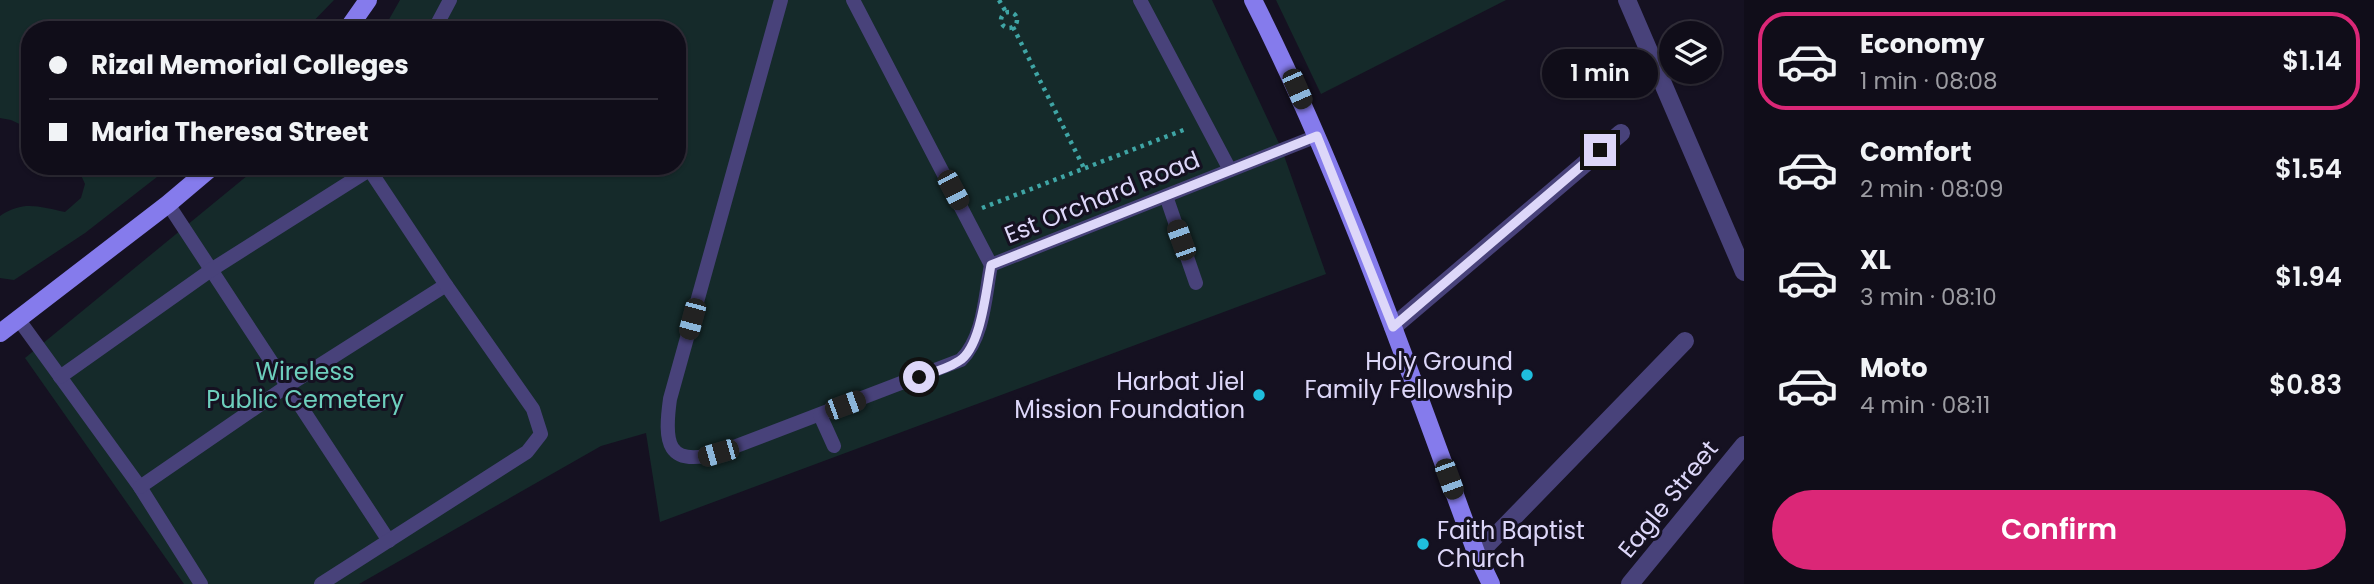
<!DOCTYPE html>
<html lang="en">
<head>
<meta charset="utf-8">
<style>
	:root { --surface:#100d19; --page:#1e1b26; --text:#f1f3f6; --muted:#9c9ca2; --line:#302d38; --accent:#db2777 }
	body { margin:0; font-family:Poppins,sans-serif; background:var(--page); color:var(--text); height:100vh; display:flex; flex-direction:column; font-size:26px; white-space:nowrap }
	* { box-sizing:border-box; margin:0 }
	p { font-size:23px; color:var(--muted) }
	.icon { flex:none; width:38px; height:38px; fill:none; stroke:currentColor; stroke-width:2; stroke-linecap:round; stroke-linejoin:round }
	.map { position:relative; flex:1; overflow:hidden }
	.drawer { display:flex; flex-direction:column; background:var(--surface); width:630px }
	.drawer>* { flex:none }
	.top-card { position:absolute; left:21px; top:21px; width:665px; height:154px; border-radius:28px; box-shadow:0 2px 5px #0004,0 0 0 2px var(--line); display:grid; align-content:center; height:154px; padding:0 28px; background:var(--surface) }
	.tools { position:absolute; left:1659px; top:21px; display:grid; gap:14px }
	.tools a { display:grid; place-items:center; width:63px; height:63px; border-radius:50%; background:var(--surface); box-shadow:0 2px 5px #0004,0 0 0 2px var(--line); font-size:35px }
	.end { position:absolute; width:32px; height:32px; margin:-16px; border:9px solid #ddd7f9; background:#111; box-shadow:0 0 0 4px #111 }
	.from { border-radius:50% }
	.bubble { position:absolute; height:49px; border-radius:24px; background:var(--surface); box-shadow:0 2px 5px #0004,0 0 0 2px var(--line); font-size:23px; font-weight:600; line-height:49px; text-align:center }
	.car { position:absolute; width:21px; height:42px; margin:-21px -10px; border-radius:9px; box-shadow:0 0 5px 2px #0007; background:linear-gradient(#222 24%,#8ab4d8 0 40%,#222 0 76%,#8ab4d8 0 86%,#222 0) }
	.top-card b { display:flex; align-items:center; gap:24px; height:66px; font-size:26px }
	.top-card b+b { border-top:2px solid var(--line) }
	.top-card i { width:18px; height:18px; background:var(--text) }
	ul { padding:12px 0 0; list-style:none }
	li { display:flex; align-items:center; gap:21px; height:98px; margin:0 14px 10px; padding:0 14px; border:4px solid transparent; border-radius:28px }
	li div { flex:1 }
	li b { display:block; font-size:26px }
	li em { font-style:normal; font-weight:600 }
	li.on { border-color:var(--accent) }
	li>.icon { width:63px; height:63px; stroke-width:1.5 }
	.action { display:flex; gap:14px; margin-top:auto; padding:14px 28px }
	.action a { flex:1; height:80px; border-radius:42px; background:var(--accent); color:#fff; font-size:28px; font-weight:600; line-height:80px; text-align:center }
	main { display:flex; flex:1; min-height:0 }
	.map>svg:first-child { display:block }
</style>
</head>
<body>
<main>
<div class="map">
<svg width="1744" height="584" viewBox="0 0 1744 584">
	<rect width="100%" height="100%" fill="#151121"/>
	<!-- green -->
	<g fill="#152a2a">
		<path d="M0 0H334L305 30H30V129L11 120 0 118Z"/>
		<path d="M400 0H1212L1282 150 1326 274 660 522 646 433 601 446 359 584H184L25 358 259 166H677V30H383Z"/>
		<path d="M1276 0H1506L1321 94Z"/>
		<path d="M77 166H171L85 233 14 280 0 278V216C24 200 39 207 65 212L81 198 85 184Z"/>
	</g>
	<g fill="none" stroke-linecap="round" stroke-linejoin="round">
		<!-- path -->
		<g stroke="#3fa5a5" stroke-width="4.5" stroke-dasharray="3.5 5" stroke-linecap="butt">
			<path d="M999 0 1006 12"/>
			<circle cx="1009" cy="20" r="8"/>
			<path d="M1013 27 1084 168"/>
			<path d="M982 208 1186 129"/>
		</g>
		<!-- lane -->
		<g stroke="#48427a" stroke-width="14">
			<path d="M781 0 670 399C664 442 666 468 718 453L961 360C984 337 985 296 991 265"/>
			<path d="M853 0 991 265"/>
			<path d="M1140 0 1230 170"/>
			<path d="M434 30 450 0"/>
			<path d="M1166 196 1196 283"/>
			<path d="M168 204 389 541"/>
			<path d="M991 265 1317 136"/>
			<path d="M19 320 140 487 201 584"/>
			<path d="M60 377 211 270 369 170"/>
			<path d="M820 415 834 446"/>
			<path d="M140 487 287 386 446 285"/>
			<path d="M321 584 527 452 541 434 533 409 446 285 367 166"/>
		</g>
		<!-- street -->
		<g stroke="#48427a" stroke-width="18">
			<path d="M1627 0 1744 272"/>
			<path d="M1393 327 1621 133"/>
			<path d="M1477 555 1685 341"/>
			<path d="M1630 584 1744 445"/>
		</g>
		<!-- secondary -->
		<g stroke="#857bec" stroke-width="18">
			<path d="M1253 0C1343 178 1408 368 1477 555L1491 584"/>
			<path d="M347 30 368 0"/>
			<path d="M0 333 168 204 213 166"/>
		</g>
	</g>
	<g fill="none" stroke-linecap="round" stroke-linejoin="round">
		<!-- route -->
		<path stroke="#ddd7f9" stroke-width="9" d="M919 377C932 373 947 369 959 361 981 348 986 290 991 265L1317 136 1393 327 1600 150"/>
	</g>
	<!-- markers -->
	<g fill="#1fbedd" stroke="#151121" stroke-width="2.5">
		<circle cx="1527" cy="375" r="7"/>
		<circle cx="1259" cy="395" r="7"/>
		<circle cx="1423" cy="544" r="7"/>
	</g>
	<g text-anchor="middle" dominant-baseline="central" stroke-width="6" stroke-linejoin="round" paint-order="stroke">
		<!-- street labels -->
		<g font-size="24" fill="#ddd7f9" stroke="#151121">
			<text transform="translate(1102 197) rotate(-22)">Est Orchard Road</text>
			<text transform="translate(1668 499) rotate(-51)">Eagle Street</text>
		</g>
		<!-- poi labels -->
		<g font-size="24" fill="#ddd7f9" stroke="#151121" text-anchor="end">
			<text x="1513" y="361">Holy Ground<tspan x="1513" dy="28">Family Fellowship</tspan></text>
			<text x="1245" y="381">Harbat Jiel<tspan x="1245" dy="28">Mission Foundation</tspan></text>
			<text x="1437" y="530" text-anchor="start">Faith Baptist<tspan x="1437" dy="28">Church</tspan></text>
		</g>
		<!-- park labels -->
		<g font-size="24" fill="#6dcfbd" stroke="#151121">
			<text x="305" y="371">Wireless<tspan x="305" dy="28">Public Cemetery</tspan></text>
		</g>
	</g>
</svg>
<div class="tools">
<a><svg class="icon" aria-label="layers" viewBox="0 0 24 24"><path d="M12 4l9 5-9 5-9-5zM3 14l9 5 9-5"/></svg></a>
</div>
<i class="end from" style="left:919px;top:377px"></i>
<i class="end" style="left:1600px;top:150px"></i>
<div class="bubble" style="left:1542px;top:49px;width:116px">1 min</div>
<i class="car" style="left:1297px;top:89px;rotate:156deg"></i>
<i class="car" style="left:953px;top:190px;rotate:152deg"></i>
<i class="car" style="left:1181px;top:240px;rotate:340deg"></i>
<i class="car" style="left:692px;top:319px;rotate:195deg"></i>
<i class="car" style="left:845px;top:405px;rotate:70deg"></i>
<i class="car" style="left:718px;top:453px;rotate:254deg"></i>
<i class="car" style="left:1449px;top:479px;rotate:160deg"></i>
<div class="top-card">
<b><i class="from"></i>Rizal Memorial Colleges</b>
<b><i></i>Maria Theresa Street</b>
</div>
</div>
<section class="drawer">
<ul>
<li class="on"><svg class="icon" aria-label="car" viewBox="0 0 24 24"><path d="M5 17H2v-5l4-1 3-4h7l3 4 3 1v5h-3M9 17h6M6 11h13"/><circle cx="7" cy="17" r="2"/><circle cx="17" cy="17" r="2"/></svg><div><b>Economy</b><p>1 min · 08:08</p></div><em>$1.14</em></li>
<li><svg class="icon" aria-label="car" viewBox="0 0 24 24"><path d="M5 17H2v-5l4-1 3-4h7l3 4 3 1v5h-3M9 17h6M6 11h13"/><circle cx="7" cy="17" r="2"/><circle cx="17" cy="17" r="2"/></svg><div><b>Comfort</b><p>2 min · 08:09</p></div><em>$1.54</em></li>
<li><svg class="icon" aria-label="car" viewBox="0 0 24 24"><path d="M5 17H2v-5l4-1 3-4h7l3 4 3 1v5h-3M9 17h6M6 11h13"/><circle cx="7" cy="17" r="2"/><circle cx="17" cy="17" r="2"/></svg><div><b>XL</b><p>3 min · 08:10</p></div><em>$1.94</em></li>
<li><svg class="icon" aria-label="car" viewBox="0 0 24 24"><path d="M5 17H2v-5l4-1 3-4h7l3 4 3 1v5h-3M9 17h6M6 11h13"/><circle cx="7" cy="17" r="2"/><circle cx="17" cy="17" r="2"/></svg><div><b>Moto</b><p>4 min · 08:11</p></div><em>$0.83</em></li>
</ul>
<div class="action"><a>Confirm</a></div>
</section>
</main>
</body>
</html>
